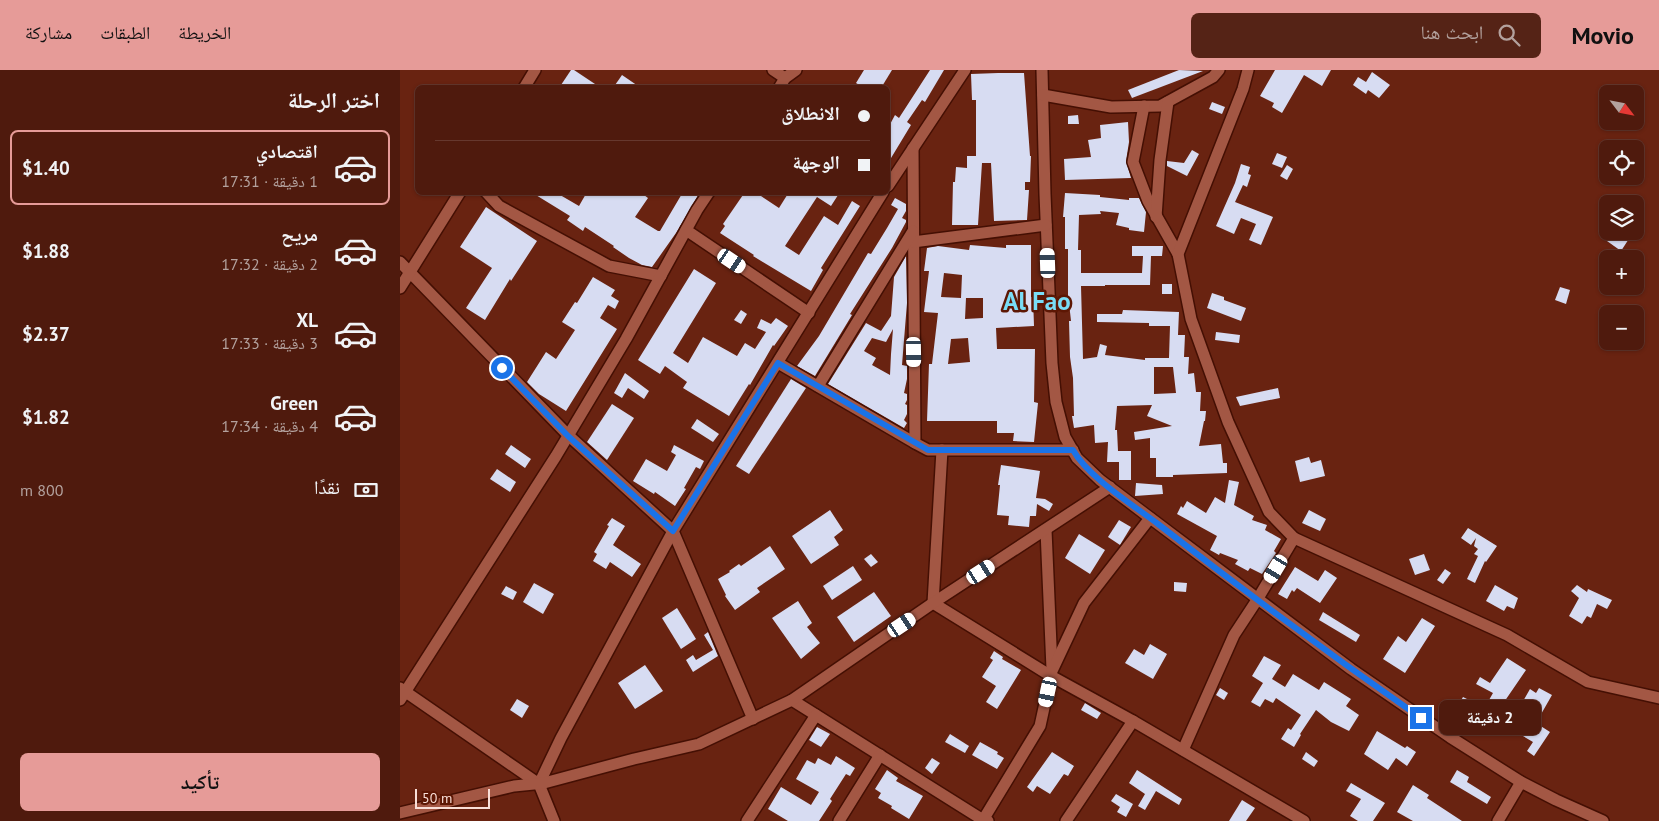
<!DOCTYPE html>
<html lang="ar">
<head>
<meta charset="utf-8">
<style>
	:root { --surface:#4f1a0d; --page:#552316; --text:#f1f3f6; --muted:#b3a19d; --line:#66382e; --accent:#e69b98 }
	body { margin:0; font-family:"PT Sans","Noto Naskh Arabic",sans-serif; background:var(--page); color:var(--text); direction:rtl; height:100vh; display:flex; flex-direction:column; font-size:19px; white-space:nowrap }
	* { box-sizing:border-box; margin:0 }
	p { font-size:16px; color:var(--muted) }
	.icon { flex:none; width:28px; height:28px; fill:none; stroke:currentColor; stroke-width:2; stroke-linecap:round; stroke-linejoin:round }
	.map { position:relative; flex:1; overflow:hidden; direction:ltr }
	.sheet { display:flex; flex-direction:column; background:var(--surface); width:400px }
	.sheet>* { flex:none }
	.hud { position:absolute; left:15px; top:15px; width:475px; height:110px; border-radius:8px; box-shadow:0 1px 4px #0004,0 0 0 1px var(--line); direction:rtl; display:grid; align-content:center; height:110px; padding:0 20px; background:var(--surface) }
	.needle { width:32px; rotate:122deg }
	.fabs { position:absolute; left:1199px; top:15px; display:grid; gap:10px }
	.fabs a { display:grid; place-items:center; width:45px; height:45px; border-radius:8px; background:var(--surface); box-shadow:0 1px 4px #0004,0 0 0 1px var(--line); font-size:25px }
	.scale { position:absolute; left:15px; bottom:12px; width:75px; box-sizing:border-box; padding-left:5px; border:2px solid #f9ded7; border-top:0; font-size:14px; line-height:18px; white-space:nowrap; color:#f9ded7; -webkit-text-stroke:4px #5d1704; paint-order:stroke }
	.end { position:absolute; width:22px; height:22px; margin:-11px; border:6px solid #1a73e8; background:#fff; box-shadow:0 0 0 2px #fff }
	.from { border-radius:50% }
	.bubble { position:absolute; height:35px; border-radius:8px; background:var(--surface); box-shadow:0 1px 4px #0004,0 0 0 1px var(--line); font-size:16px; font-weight:700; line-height:35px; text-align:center; direction:rtl }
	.car { position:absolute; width:15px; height:30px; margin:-15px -8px; border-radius:6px; box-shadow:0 0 4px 1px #0007; background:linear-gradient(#fff 24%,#345 0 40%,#fff 0 76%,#345 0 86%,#fff 0) }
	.hud b { display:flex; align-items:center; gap:18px; height:48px; font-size:19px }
	.hud b+b { border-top:1px solid var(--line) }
	.hud i { width:12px; height:12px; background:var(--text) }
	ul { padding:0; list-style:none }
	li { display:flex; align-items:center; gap:15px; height:75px; margin:0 10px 8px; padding:0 10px; border:2px solid transparent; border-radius:8px }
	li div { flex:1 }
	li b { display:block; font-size:19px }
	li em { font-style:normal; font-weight:700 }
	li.selected { border-color:var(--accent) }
	li>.icon { width:45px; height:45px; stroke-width:1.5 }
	h2 { padding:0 20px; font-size:22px; line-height:60px }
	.pay { display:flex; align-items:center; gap:12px; height:55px; padding:0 20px; font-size:19px }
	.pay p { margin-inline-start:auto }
	.primary-button { display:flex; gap:10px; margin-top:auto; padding:10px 20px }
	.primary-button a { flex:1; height:58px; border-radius:8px; background:var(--accent); color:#111; font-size:20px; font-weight:700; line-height:58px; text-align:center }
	header { display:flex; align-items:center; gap:30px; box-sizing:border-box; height:70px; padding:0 25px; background:var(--accent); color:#111 }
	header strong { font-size:24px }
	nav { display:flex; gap:28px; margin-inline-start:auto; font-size:18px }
	.search { width:350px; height:45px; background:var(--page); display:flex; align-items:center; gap:12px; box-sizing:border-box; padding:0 18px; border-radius:8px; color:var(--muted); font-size:19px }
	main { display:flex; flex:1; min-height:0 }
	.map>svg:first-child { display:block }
</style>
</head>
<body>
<header>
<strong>Movio</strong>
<div class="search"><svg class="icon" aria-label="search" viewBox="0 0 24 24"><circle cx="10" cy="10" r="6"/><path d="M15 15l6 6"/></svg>ابحث هنا</div>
<nav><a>الخريطة</a><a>الطبقات</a><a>مشاركة</a></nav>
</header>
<main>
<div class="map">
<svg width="1259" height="751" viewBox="0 0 1259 751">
	<rect width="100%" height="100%" fill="#692311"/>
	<!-- building -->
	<g fill="#d7dcf2" fill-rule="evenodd">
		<path d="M171 0H174L201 18H159Z"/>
		<path d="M464 0H492L481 18H464L456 13Z"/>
		<path d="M530 0H544L525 32 522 30 507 52 511 55 488 93V58L495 45 499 48Z"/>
		<path d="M779 0 803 1 732 28 728 20Z"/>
		<path d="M875 0H931L922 16 904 5 882 43 872 37 874 33 860 26Z"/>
		<path d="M972 2 990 15 979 28 968 20 966 24 953 15 958 7 966 12Z"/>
		<path d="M598 3H624L630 86H631L630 112H625V120H629L627 150 594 151 591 93H582L578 155H552L553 112H555L556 97 567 98V86H576V30H572L571 4Z"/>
		<path d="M222 5 241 18H213Z"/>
		<path d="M812 32 825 37 822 44 809 39Z"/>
		<path d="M678 45 679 54H668V46Z"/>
		<path d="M728 52 729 72 726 91 731 108 665 110 664 89 691 87 688 70 701 68 700 55Z"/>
		<path d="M792 80 799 84 787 106 767 96V91L784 93Z"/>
		<path d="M877 83 887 87 882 98 872 94Z"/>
		<path d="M841 94 850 97 848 104 851 105 847 117 843 115 835 132 873 147 861 175 849 170 856 154 841 148 834 164 816 156 835 113Z"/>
		<path d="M887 95 893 99 887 110 880 106Z"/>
		<path d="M131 122H155L179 136 187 122H240L248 128 235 147 258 161H260L283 122H300L276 163 252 197 242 195 229 188 213 177 214 176 185 157 183 161 167 150 170 146Z"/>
		<path d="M345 122H355L379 138 389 122H440L431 136 417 127 385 176 399 185 424 146 438 155 452 131 460 136 421 198 423 200 411 221 353 186 354 185 320 163 325 156 323 154Z"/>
		<path d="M665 123 700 125V127L729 130V128H739L746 142 744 162 729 160V158L716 155 719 143 700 141 701 144 679 145 678 180H681V203H742L743 186H732V176H763L762 186H751L750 215H705V216H681L683 289 697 287 700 274 707 276 705 285 745 290V288H769L770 256H749V253L697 252V244H722L723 240 779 242 778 265H785L784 287H789L788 304 794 303 796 322H801L800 341H806L805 351H804L799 376 821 374 823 393H827V403L773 405V407H756V388H750V368L735 370 734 362 772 356 747 346 752 335 717 336 715 360H717L718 381H731V410H719V392H707L708 372 695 373 694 355 674 358 672 346H674L673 308 670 287 669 251H671L669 233H668V179H665V147H663ZM754 297H773L776 323 754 324Z"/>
		<path d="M495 128 506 134V141L502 148 506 150V152L492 178 450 244 452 245 415 306 397 296 419 266 468 183 471 184 487 158 498 139 491 135Z"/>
		<path d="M86 137 137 171 111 211 110 209 85 250 66 238 92 198 60 177Z"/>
		<path d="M1202 161H1234L1221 181 1207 171 1210 166Z"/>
		<path d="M570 175 606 178V175H631V227H633L634 256 596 258 597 279H635L634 332 638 333 634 372 613 371 614 363H597V351H527L529 294H532L538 243 524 242 529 201H524L527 178 538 176 569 180ZM544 203 562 205 561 228 541 227ZM566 228H583V248L565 249ZM568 268 570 292 548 294 551 269Z"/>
		<path d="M506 186 507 233 502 295 507 296V309L504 323 507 324V330L505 334 507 335V344L504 350 507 353 504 358 428 314 466 253 481 261 491 246 494 207ZM493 259 491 284 490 305 472 295 476 288 464 281 472 268 486 272Z"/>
		<path d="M294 199 316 213 273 283 288 293 303 267 337 286 345 273 355 279 366 262 357 258 361 249 371 254 376 248 388 256 374 276 373 275 350 315 349 314 329 346 283 318 287 312 265 296 260 304 238 290Z"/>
		<path d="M193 207 215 220 211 226 219 231 215 239 208 235 200 248 217 259 166 341 139 324 127 312 146 282 156 289 175 260 162 252 175 232 177 233Z"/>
		<rect x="762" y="214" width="10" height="10"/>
		<path d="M1160 217 1170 220 1166 234 1155 230Z"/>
		<path d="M812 223 824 227V230L846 238 841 251 807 238Z"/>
		<path d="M341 240 347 244 341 254 334 250Z"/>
		<path d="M816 262 840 265 839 273 815 270Z"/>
		<path d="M225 303 249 321 244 329 228 318 222 328 214 323Z"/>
		<path d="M391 309 406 318 349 404 336 396Z"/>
		<path d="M878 318 880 328 840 336 836 327Z"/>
		<path d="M212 334 234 348 207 390 187 372Z"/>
		<path d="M297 349 319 364 313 372 291 358Z"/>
		<path d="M111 375 131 389 125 398 105 384Z"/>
		<path d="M274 375 304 391 300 399 296 397 284 418 286 419 275 436 255 422 254 424 233 411 246 389 267 401 276 385 271 382Z"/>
		<path d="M909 387 911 393 921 390 925 406 900 412 895 391Z"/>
		<path d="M601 395 640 401 636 428 645 429 653 434 649 441 637 434 636 446H630L629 457 608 455 609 446 597 445 600 415H598Z"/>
		<path d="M97 399 116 412 110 422 90 409Z"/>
		<path d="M829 410 839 412 834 435 854 446 852 450 867 455 865 460 881 469 874 481 876 483 862 504 850 498 848 501 835 494 838 490 820 483 819 485 810 480 817 466 777 444 781 436 783 438 787 431 806 443 815 427 825 433Z"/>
		<path d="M736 413 762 415 763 424 735 426Z"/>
		<path d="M430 440 443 460 434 467 439 475 411 494 392 466Z"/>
		<path d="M909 440 926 449 920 461 902 453Z"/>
		<path d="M212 448 225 456 213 475 241 494 232 507 210 492 206 499 193 491 197 484 194 482 209 456 207 455Z"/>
		<path d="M719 450 731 457 720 475 708 467Z"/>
		<path d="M1068 458 1097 476 1086 492 1085 491 1075 513 1067 509 1078 486 1074 484 1078 479 1074 476 1076 468 1071 475 1061 468Z"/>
		<path d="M679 464 705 480 690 504 665 488Z"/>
		<path d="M370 476 385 499 357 518 360 522 335 540 325 526 326 525 318 509 330 502 329 501 339 494 341 496Z"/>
		<path d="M471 484 478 492 471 497 464 489Z"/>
		<path d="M1024 484 1030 500 1015 505 1009 489Z"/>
		<path d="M453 496 462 510 432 530 423 516Z"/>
		<path d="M895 497 918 511 925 500 937 508 920 533 897 518 894 522 892 520 887 529 878 524Z"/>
		<path d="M1045 499 1051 503 1043 514 1037 510Z"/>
		<path d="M774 512 787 513 786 522 774 521Z"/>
		<path d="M134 513 154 524 143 544 123 532Z"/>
		<path d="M1095 515 1118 528 1114 539 1107 536 1104 541 1086 531Z"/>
		<path d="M1177 515 1187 522 1188 519 1212 530 1207 539 1197 534 1191 548 1187 546 1182 554 1169 546 1179 528 1171 521Z"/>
		<path d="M106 516 117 522 113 530 101 524Z"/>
		<path d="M474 522 491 546 454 572 437 547Z"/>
		<path d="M398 531 412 553 407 557 420 573 401 589 372 548Z"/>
		<path d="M277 538 296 569 281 579 262 548Z"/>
		<path d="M923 542 960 565 956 572 919 550Z"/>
		<path d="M1022 548 1035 556 1005 603 983 589 998 566 1006 572Z"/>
		<path d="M308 562 318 586 293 602 286 590 293 585 296 590 313 580 304 565Z"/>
		<path d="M750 574 767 584 753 609 725 593 734 579 744 585Z"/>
		<path d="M594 581 603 587 602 589 621 600 597 639 586 632 596 616 582 607 593 590 590 588Z"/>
		<path d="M864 586 881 595 872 609 885 617 893 604 919 620 924 612 951 629 946 636 959 645 949 661 931 652 916 640 900 664 901 665 894 677 881 669 888 658 891 660 901 645 876 628 873 633 865 629 860 637 851 632 863 613 852 606Z"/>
		<path d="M1107 588 1126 600 1100 638 1089 630 1093 623 1076 614 1080 607 1090 613Z"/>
		<path d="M245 595 263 621 235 639 218 613Z"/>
		<path d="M820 618 828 623 824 630 816 625Z"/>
		<path d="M1139 618 1152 625 1136 653 1150 662 1134 686 1127 681 1133 672 1111 659 1121 642 1118 640 1130 619 1136 623Z"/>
		<path d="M1063 627 1073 632 1063 649 1053 644Z"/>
		<path d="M117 629 129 636 122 648 110 640Z"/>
		<path d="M685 633 701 643 697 649 681 640Z"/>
		<path d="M417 657 430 664 421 677 409 670Z"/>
		<path d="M977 661 1005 678 1007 676 1016 682 1007 696 996 688 988 700 964 684Z"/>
		<path d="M550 664 569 676 565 683 545 672Z"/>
		<path d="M580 672 598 682 597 684 604 688 597 699 572 685Z"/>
		<path d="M652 682 674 696 668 706 664 704 650 724 637 716 633 722 627 717Z"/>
		<path d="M906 682 918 691 914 697 902 689Z"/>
		<path d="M436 686 455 698 450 706 446 704 430 729 432 731 419 751H388L368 739 381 717 411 735 419 722 396 709 407 690 415 694 418 688 431 695Z"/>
		<path d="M532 688 540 693 532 704 525 698Z"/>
		<path d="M487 700 498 708 496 711 523 726 509 749 491 738 492 736 478 728 481 723 475 719Z"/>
		<path d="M737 700 782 729 779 735 756 721 745 740 738 736 745 724 729 713Z"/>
		<path d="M1057 700 1069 707 1067 712 1091 727 1087 734 1050 712Z"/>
		<path d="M951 713 985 733 973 751H958L950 746 961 729 946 721Z"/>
		<path d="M1013 715 1029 725 1027 728 1062 751H1013L997 742Z"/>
		<path d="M716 724 733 734 726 747 717 742 720 737 711 731Z"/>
		<path d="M842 730 855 738 846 751H829Z"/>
	</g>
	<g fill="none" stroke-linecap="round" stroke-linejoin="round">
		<!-- minor casing -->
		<g stroke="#440f03" stroke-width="14">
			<g id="minor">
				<path d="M373 0 385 8"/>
				<path d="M642 0 645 124 652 293 656 332 665 367 677 388 700 410 745 444 951 599 1050 667 1121 712 1156 730 1203 751"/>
				<path d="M124 18 135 0"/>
				<path d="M379 18 385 8 396 0"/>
				<path d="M643 25 711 37 760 36 813 7 819 0"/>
				<path d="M744 36 733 92 748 131 778 184"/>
				<path d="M513 78 515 373 528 380H673"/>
				<path d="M488 116 565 0"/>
				<path d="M86 122 99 136 209 196 261 206"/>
				<path d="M756 147 760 90 768 32"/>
				<path d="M286 160 409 243"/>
				<path d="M513 172 646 155"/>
				<path d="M0 192 168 365 273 461 353 649"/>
				<path d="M0 218 60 122"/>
				<path d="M378 293 515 373"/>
				<path d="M418 316 513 161"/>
				<path d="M542 380 533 533 651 606 733 651 904 751"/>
				<path d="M646 460 652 599"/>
				<path d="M894 468 1107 565 1188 612 1259 628"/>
				<path d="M0 618 139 714 154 751"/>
				<path d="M0 630 156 386 226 269 297 140 309 122"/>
				<path d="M392 630 583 750 582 751"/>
				<path d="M783 680 834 565 857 530 894 468 869 442 828 352 791 249 778 184 843 19 848 0"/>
				<path d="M139 714 161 668 273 461 483 122"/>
				<path d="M0 743 114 716 144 713 234 689 299 674 392 630 533 533 710 417"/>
				<path d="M347 751 416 645"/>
				<path d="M439 751 480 685"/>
				<path d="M588 751 583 750 640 656 652 601 684 533 750 448"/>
				<path d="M666 751 733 651"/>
				<path d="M1098 751 1121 712"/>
			</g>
		</g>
		<!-- minor -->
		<use href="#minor" stroke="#a35744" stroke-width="11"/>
	</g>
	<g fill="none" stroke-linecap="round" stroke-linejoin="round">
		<!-- route -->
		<path stroke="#1a73e8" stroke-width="6" d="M102 298 168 366 273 461 378 293 528 380H673C688 407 733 435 758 454 844 521 932 586 1021 648"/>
	</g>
	<g text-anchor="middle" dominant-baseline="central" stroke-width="5" stroke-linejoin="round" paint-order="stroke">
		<!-- town labels -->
		<g font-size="25" font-weight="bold" fill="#79ddf6" stroke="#5d1704">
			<text x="637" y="231">Al Fao</text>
		</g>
	</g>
</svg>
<div class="fabs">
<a><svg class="needle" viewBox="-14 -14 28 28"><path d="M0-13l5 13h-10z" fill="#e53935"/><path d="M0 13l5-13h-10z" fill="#b3a19d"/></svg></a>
<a><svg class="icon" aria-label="locate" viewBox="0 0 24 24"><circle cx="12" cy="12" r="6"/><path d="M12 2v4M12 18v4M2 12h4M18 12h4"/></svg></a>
<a><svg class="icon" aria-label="layers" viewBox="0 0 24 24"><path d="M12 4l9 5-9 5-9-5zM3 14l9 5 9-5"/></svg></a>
<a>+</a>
<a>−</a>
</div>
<div class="scale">50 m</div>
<i class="end from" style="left:102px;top:298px"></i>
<i class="end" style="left:1021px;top:648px"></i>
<div class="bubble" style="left:1039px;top:630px;width:102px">2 دقيقة</div>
<i class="car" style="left:332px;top:191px;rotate:124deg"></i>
<i class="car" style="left:648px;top:193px;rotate:358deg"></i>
<i class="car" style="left:514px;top:282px;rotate:179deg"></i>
<i class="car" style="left:876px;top:499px;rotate:211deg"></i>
<i class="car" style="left:581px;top:502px;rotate:57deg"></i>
<i class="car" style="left:502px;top:555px;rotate:56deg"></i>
<i class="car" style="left:648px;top:622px;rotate:192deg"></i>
<div class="hud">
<b><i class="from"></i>الانطلاق</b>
<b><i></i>الوجهة</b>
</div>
</div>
<section class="sheet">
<h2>اختر الرحلة</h2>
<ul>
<li class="selected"><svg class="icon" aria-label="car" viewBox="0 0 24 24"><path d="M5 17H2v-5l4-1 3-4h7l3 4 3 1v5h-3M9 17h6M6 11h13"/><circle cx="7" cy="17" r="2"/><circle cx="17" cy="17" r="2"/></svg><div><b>اقتصادي</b><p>1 دقيقة · 17:31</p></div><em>$1.40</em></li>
<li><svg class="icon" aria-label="car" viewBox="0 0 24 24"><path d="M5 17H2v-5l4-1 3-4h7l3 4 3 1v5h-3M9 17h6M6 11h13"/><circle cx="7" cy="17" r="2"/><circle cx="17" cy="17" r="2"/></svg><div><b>مريح</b><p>2 دقيقة · 17:32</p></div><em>$1.88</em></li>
<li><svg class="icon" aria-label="car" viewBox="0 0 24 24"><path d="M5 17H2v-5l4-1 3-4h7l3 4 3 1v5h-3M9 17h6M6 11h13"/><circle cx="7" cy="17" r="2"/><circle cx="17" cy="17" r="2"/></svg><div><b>XL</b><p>3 دقيقة · 17:33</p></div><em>$2.37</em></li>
<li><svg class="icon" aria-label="car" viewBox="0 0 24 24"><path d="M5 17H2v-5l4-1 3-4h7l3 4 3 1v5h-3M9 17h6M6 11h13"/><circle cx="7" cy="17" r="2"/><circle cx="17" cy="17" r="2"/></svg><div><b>Green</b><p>4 دقيقة · 17:34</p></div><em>$1.82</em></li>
</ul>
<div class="pay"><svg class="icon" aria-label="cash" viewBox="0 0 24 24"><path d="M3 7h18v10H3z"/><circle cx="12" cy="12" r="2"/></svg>نقدًا<p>800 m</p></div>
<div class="primary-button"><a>تأكيد</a></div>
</section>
</main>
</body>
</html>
